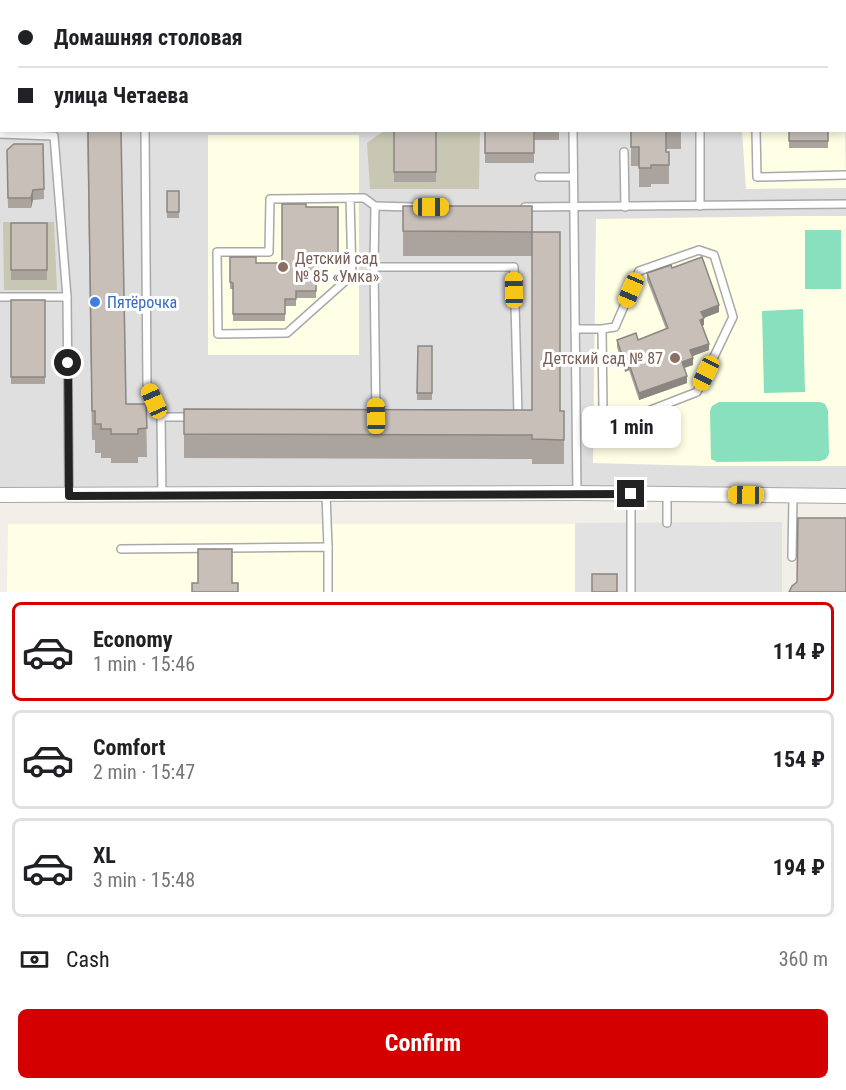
<!DOCTYPE html>
<html lang="en">
<head>
<meta charset="utf-8">
<style>
	:root { --surface:#fff; --page:#f2f2f2; --text:#202124; --muted:#757577; --line:#e0e0e0; --accent:#d40000 }
	body { margin:0; font-family:"Roboto Condensed",sans-serif; background:var(--page); color:var(--text); height:100vh; display:flex; flex-direction:column; font-size:22px; white-space:nowrap }
	* { box-sizing:border-box; margin:0 }
	p { font-size:20px; color:var(--muted) }
	.icon { flex:none; width:33px; height:33px; fill:none; stroke:currentColor; stroke-width:2; stroke-linecap:round; stroke-linejoin:round }
	.map { position:relative; height:592px; overflow:hidden }
	.drawer { display:flex; flex-direction:column; background:var(--surface); flex:1 }
	.drawer>* { flex:none }
	.guide { position:absolute; left:0px; top:0px; width:846px; height:132px; box-shadow:0 3px 9px #0003; display:grid; align-content:center; height:132px; padding:0 18px; background:var(--surface) }
	.end { position:absolute; width:27px; height:27px; margin:-14px; border:8px solid #222; background:#fff; box-shadow:0 0 0 3px #fff }
	.from { border-radius:50% }
	.bubble { position:absolute; height:42px; border-radius:9px; background:var(--surface); box-shadow:0 3px 9px #0003; font-size:20px; font-weight:700; line-height:42px; text-align:center }
	.car { position:absolute; width:18px; height:36px; margin:-18px -9px; border-radius:8px; box-shadow:0 0 4px 2px #0007; background:linear-gradient(#f5c518 24%,#345 0 40%,#f5c518 0 76%,#345 0 86%,#f5c518 0) }
	.guide b { display:flex; align-items:center; gap:21px; height:57px; font-size:22px }
	.guide b+b { border-top:2px solid var(--line) }
	.guide i { width:15px; height:15px; background:var(--text) }
	ul { padding:10px 0 0; list-style:none }
	li { display:flex; align-items:center; gap:18px; height:99px; margin:0 12px 9px; padding:0 6px; border:3px solid var(--line); border-radius:9px }
	li div { flex:1 }
	li b { display:block; font-size:22px }
	li em { font-style:normal; font-weight:700 }
	li.on { border-color:var(--accent) }
	li>.icon { width:54px; height:54px; stroke-width:1.5 }
	.pay { display:flex; align-items:center; gap:15px; height:66px; padding:0 18px; font-size:22px }
	.pay p { margin-inline-start:auto }
	.action { display:flex; gap:12px; margin-top:auto; padding:12px 18px }
	.action a { flex:1; height:69px; border-radius:9px; background:var(--accent); color:#fff; font-size:24px; font-weight:700; line-height:69px; text-align:center }
	.map>svg:first-child { display:block }
</style>
</head>
<body>
<div class="map">
<svg width="846" height="592" viewBox="0 0 846 592">
	<rect width="100%" height="100%" fill="#f2efe9"/>
	<!-- residential -->
	<path fill="#e0dfdf" d="M285 0H846V496L0 488V24L2 130H844V2L283 1Z"/>
	<!-- education -->
	<g fill="#ffffe5">
		<path d="M844 48 846 188 746 189 742 131 844 130Z"/>
		<rect x="208" y="135" width="151" height="220"/>
		<path d="M798 216H846V466H706L593 463 596 219Z"/>
		<path d="M8 524H568L780 526 781 592H7Z"/>
	</g>
	<!-- construction -->
	<g fill="#c7c7b4">
		<path d="M384 131H480L479 189H370L367 143Z"/>
		<path d="M3 222H54L57 290H4Z"/>
	</g>
	<!-- pitch -->
	<g fill="#88e0be">
		<rect x="805" y="230" width="36" height="59"/>
		<path d="M803 309 805 392 764 393 762 311Z"/>
		<path d="M719 402H820L825 404 828 410 829 454 826 459 820 461 717 462 711 459 710 411 712 406Z"/>
	</g>
	<!-- parking -->
	<path fill="#e2e2e2" d="M782 522V592H575V523Z"/>
	<g fill="none" stroke-linecap="round" stroke-linejoin="round">
		<!-- lane casing -->
		<g stroke="#a9a9a9" stroke-width="10">
			<g id="lane">
				<path d="M367 0V2"/>
				<path d="M550 0 553 2"/>
				<path d="M816 0V2"/>
				<path d="M262 2 263 0"/>
				<path d="M652 2V0"/>
				<path d="M0 20H2"/>
				<path d="M844 22H846"/>
				<path d="M0 42H2"/>
				<path d="M0 58 2 59"/>
				<path d="M844 81H846"/>
				<path d="M0 121H2"/>
				<path d="M145 130 147 384 161 417 162 496"/>
				<path d="M573 130 577 493"/>
				<path d="M756 130 757 177 846 175"/>
				<path d="M0 134 54 136 67 297 69 496"/>
				<path d="M624 152 625 207"/>
				<path d="M539 177H573"/>
				<path d="M350 198 352 275 287 333 218 334 217 252H269L270 199 359 198H364L375 206"/>
				<path d="M700 206V130"/>
				<path d="M411 207 375 206 374 267H514L518 415H514"/>
				<path d="M525 207 846 204"/>
				<path d="M374 267 376 416"/>
				<path d="M0 297H67"/>
				<path d="M575 329H602L603 411 643 413 697 392 733 317 714 255 699 250 639 271 615 327 602 329"/>
				<path d="M161 417H191"/>
				<path d="M631 494V592"/>
				<path d="M667 494V523"/>
				<path d="M326 495 328 547"/>
				<path d="M121 549 328 547V592"/>
				<path d="M792 557 793 496"/>
			</g>
		</g>
		<!-- street casing -->
		<g stroke="#a9a9a9" stroke-width="16">
			<path id="street" d="M0 495 577 493 846 496"/>
		</g>
		<!-- lane -->
		<use href="#lane" stroke="#fff" stroke-width="7"/>
		<!-- street -->
		<use href="#street" stroke="#fff" stroke-width="14"/>
	</g>
	<!-- wall -->
	<g fill="#aba49e">
		<rect x="9" y="0" width="21" height="2"/>
		<path d="M844 85H846V131H828V148H789V130H844Z"/>
		<path d="M87 130H121L126 404H146L147 457H138V463H111V458H101V453H95V440H92Z"/>
		<rect x="394" y="130" width="42" height="52"/>
		<path d="M485 130H559V140H534V163H485Z"/>
		<path d="M631 130H681V149H666V152H669V184H651V187H639V166H631Z"/>
		<path d="M43 144 44 199 33 200 31 208H8L7 150Z"/>
		<rect x="167" y="191" width="12" height="27"/>
		<path d="M403 206 532 232 560 411H564V464H532V459L184 458V409L532 410V256H403Z"/>
		<path d="M338 207V265H319V272H316V298H296V306H285V321H233V289H230V257L256 263H282Z"/>
		<rect x="11" y="223" width="36" height="57"/>
		<path d="M672 268 719 312 704 318V325L702 326 709 350 693 356V365L685 368 687 383 639 400 629 370 625 372 617 347V340H638L666 329 647 280V273Z"/>
		<rect x="11" y="300" width="34" height="84"/>
		<path d="M418 346H432V400H417Z"/>
	</g>
	<!-- shaded-wall -->
	<g fill="#8b8681">
		<path d="M319 0H330V2H317Z"/>
		<path d="M333 0H349L347 2H333Z"/>
		<path d="M33 190V200L31 208V198Z"/>
		<path d="M719 305V312L701 319V312Z"/>
		<path d="M704 318V325L700 326V320Z"/>
		<path d="M709 344V350L690 357V350Z"/>
		<path d="M693 358V365L682 368V362Z"/>
		<path d="M629 364V370L625 372V365Z"/>
		<path d="M687 376V383L639 400V393Z"/>
	</g>
	<!-- building -->
	<g fill="#c7bfb8" stroke="#8b8681" stroke-width="1.5">
		<path d="M286 0H319L317 2H284Z"/>
		<rect x="844" y="85" width="2" height="39"/>
		<path d="M88 130H121L126 404H146L147 428 138 429V434H111V429H101V424H95V411H92Z"/>
		<rect x="394" y="130" width="42" height="42"/>
		<rect x="485" y="130" width="49" height="23"/>
		<path d="M631 130H666V152H669V165H651V168H639V147H631Z"/>
		<rect x="789" y="130" width="39" height="11"/>
		<path d="M14 144H43L44 189 33 190 31 198H8L7 150Z"/>
		<rect x="167" y="191" width="12" height="21"/>
		<path d="M282 204H306V207H338V258H319V265H316V291H296V299H285V314H233V283L230 282V257H256V263H282Z"/>
		<path d="M403 206H532V232L403 231Z"/>
		<rect x="11" y="223" width="36" height="47"/>
		<path d="M532 232H560V411H564V440L532 439V435L184 434V409L532 410Z"/>
		<path d="M702 257 719 305 701 312 704 318 700 320 709 344 690 350 693 358 682 362 687 376 639 393 629 364 625 365 617 340 636 333 638 340 668 328 647 273 671 265 672 268Z"/>
		<rect x="11" y="300" width="34" height="77"/>
		<path d="M418 346H432V393H417Z"/>
		<path d="M798 518H846V592H789L792 586 797 582Z"/>
		<path d="M198 549H232V583H238V592H192V583H198Z"/>
		<rect x="592" y="574" width="25" height="18"/>
	</g>
	<g fill="none" stroke-linecap="round" stroke-linejoin="round">
		<!-- route -->
		<path stroke="#222" stroke-width="8" d="M68 363 69 496 631 494"/>
	</g>
	<!-- markers -->
	<g fill="#8d6e63" stroke="#fff" stroke-width="2">
		<circle cx="283" cy="267" r="6"/>
		<circle cx="675" cy="358" r="6"/>
	</g>
	<circle fill="#3f7fe0" stroke="#fff" stroke-width="2" cx="95" cy="302" r="6"/>
	<g text-anchor="middle" dominant-baseline="central" stroke-width="6" stroke-linejoin="round" paint-order="stroke">
		<!-- education labels -->
		<g font-size="16" fill="#785e54" stroke="#fff" text-anchor="start">
			<text x="295" y="258">Детский сад<tspan x="295" dy="18">№ 85 «Умка»</tspan></text>
			<text x="663" y="358" text-anchor="end">Детский сад № 87</text>
		</g>
		<!-- shop labels -->
		<g font-size="16" fill="#366cbe" stroke="#fff" text-anchor="start">
			<text x="107" y="302">Пятёрочка</text>
		</g>
	</g>
</svg>
<i class="end from" style="left:68px;top:363px"></i>
<i class="end" style="left:631px;top:494px"></i>
<div class="bubble" style="left:582px;top:406px;width:99px">1 min</div>
<i class="car" style="left:431px;top:207px;rotate:90deg"></i>
<i class="car" style="left:514px;top:290px;rotate:359deg"></i>
<i class="car" style="left:631px;top:290px;rotate:203deg"></i>
<i class="car" style="left:706px;top:373px;rotate:206deg"></i>
<i class="car" style="left:154px;top:401px;rotate:336deg"></i>
<i class="car" style="left:376px;top:416px;rotate:359deg"></i>
<i class="car" style="left:746px;top:495px;rotate:271deg"></i>
<div class="guide">
<b><i class="from"></i>Домашняя столовая</b>
<b><i></i>улица Четаева</b>
</div>
</div>
<section class="drawer">
<ul>
<li class="on"><svg class="icon" aria-label="car" viewBox="0 0 24 24"><path d="M5 17H2v-5l4-1 3-4h7l3 4 3 1v5h-3M9 17h6M6 11h13"/><circle cx="7" cy="17" r="2"/><circle cx="17" cy="17" r="2"/></svg><div><b>Economy</b><p>1 min · 15:46</p></div><em>114 ₽</em></li>
<li><svg class="icon" aria-label="car" viewBox="0 0 24 24"><path d="M5 17H2v-5l4-1 3-4h7l3 4 3 1v5h-3M9 17h6M6 11h13"/><circle cx="7" cy="17" r="2"/><circle cx="17" cy="17" r="2"/></svg><div><b>Comfort</b><p>2 min · 15:47</p></div><em>154 ₽</em></li>
<li><svg class="icon" aria-label="car" viewBox="0 0 24 24"><path d="M5 17H2v-5l4-1 3-4h7l3 4 3 1v5h-3M9 17h6M6 11h13"/><circle cx="7" cy="17" r="2"/><circle cx="17" cy="17" r="2"/></svg><div><b>XL</b><p>3 min · 15:48</p></div><em>194 ₽</em></li>
</ul>
<div class="pay"><svg class="icon" aria-label="cash" viewBox="0 0 24 24"><path d="M3 7h18v10H3z"/><circle cx="12" cy="12" r="2"/></svg>Cash<p>360 m</p></div>
<div class="action"><a>Confirm</a></div>
</section>
</body>
</html>
